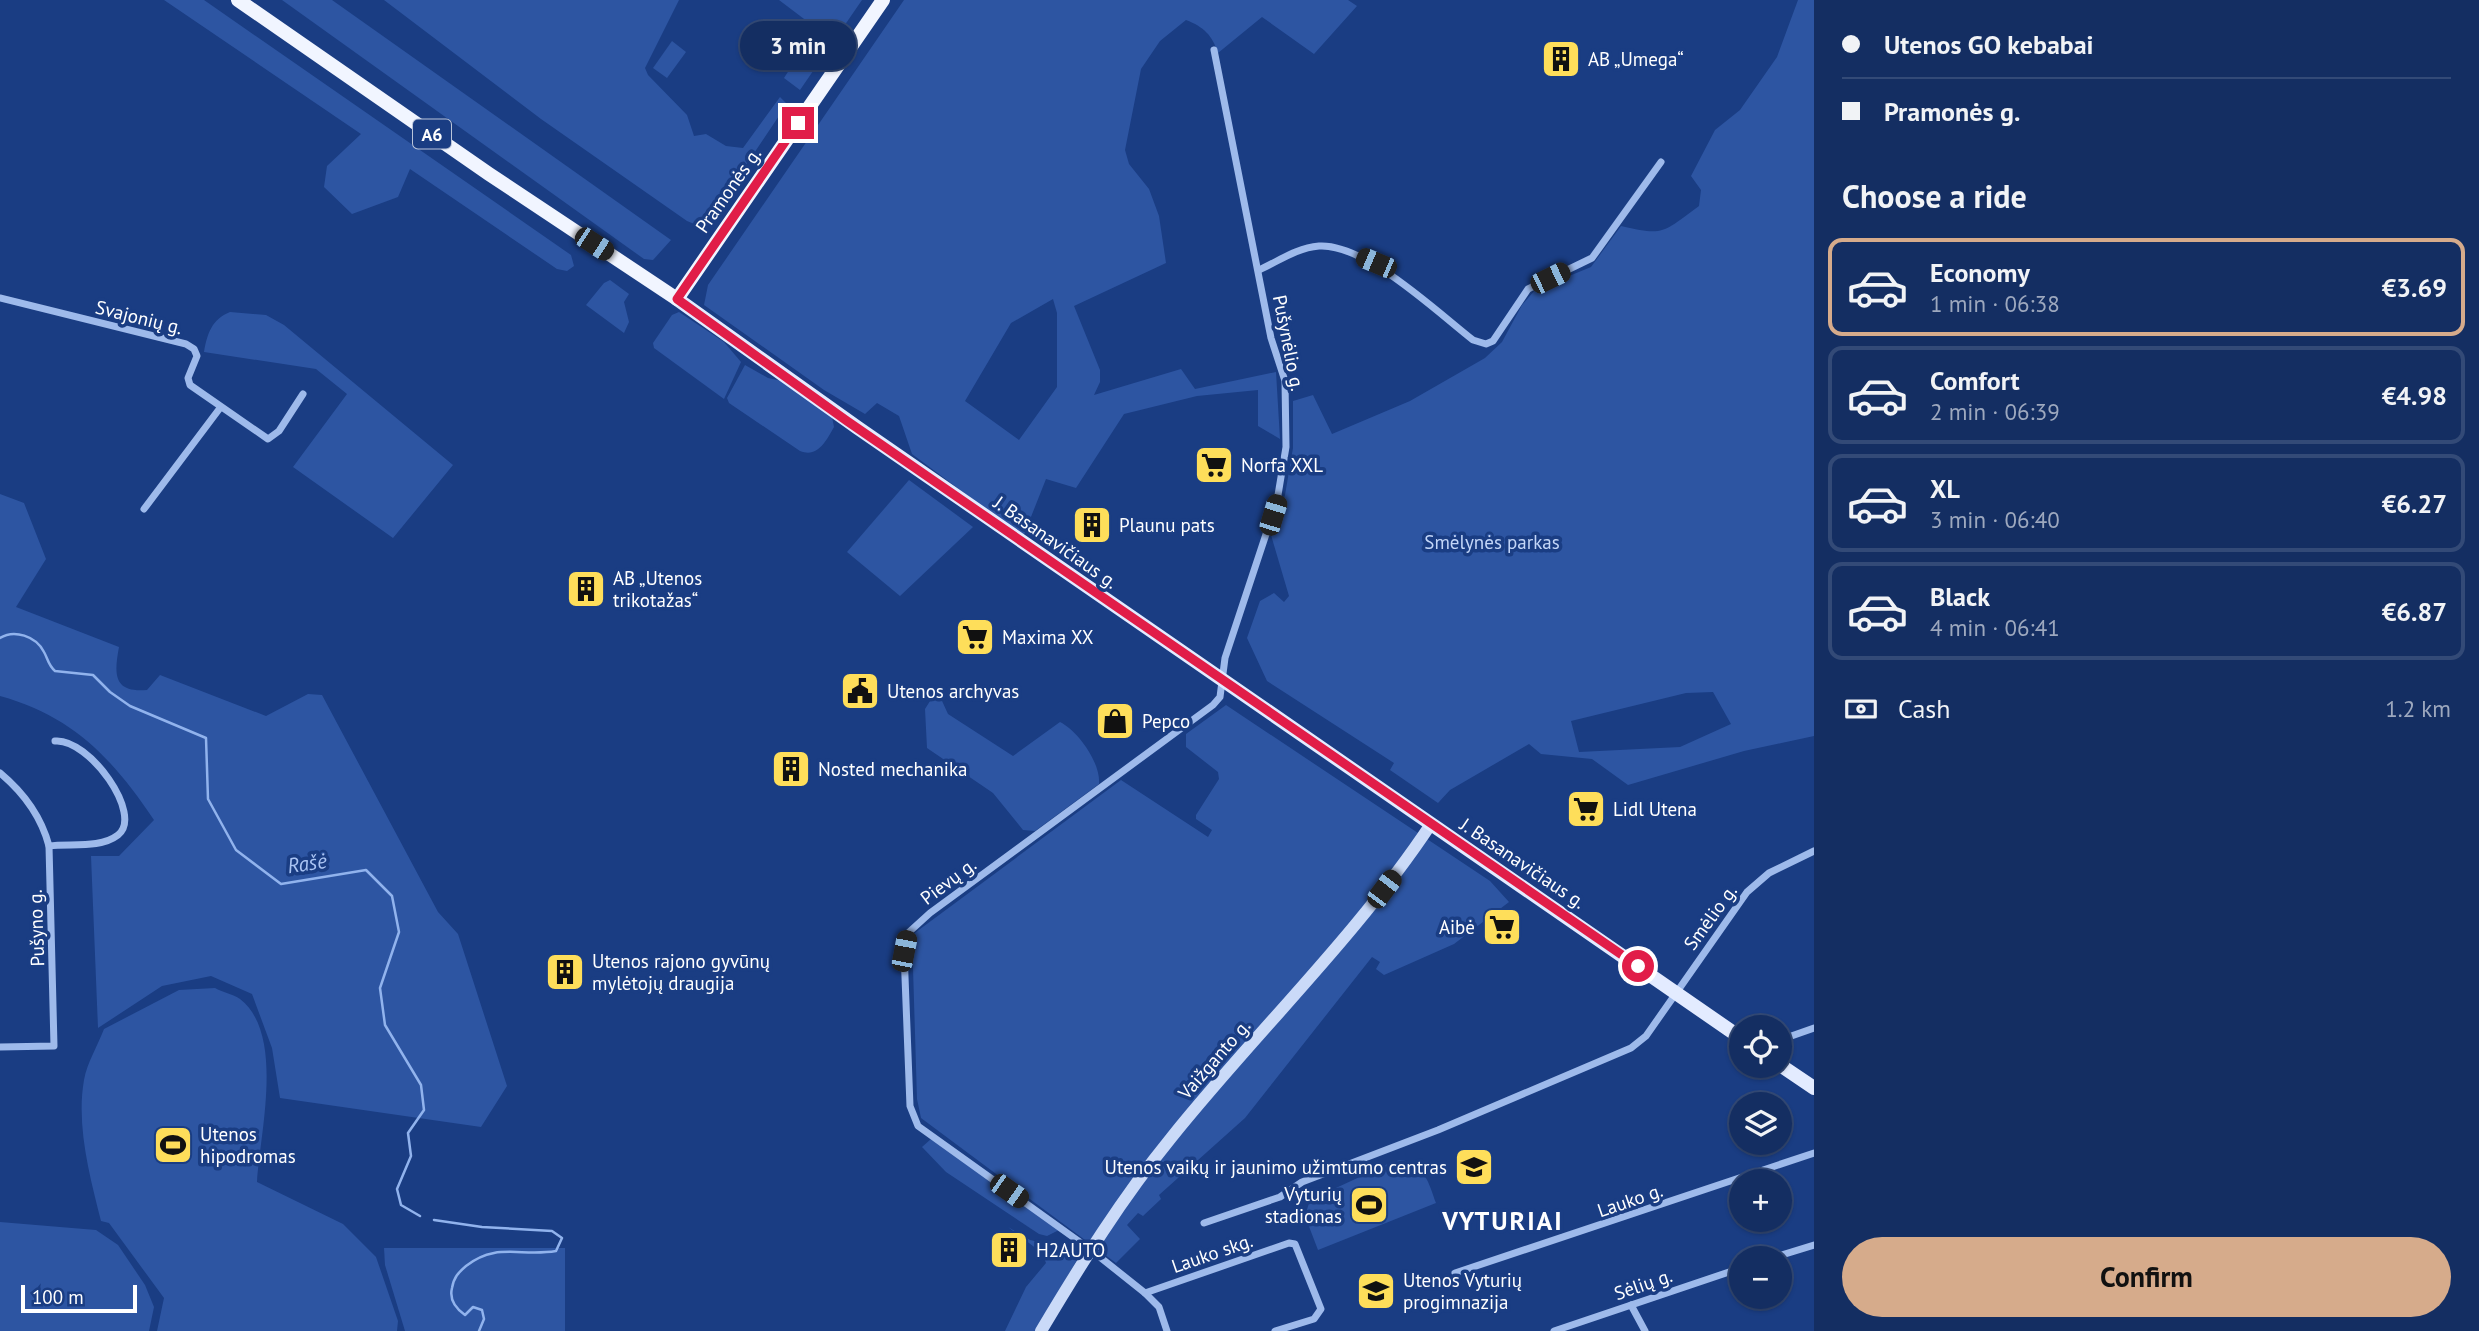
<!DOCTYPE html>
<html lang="en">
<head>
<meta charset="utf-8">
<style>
	:root { --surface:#142e62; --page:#1d3668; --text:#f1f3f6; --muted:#9da8be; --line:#334a77; --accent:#d6ab8b }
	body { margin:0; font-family:"PT Sans",sans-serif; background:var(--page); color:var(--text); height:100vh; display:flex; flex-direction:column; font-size:26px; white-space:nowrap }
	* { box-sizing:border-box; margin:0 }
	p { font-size:23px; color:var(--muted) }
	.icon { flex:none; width:38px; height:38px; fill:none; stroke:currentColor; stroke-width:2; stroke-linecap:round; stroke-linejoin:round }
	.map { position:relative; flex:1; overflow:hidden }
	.sheet { display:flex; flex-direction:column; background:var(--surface); width:665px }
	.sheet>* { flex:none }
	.hud { display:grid; align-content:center; height:154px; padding:0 28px; background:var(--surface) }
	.controls { position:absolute; left:1729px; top:1015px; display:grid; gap:14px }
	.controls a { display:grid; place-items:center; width:63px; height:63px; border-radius:50%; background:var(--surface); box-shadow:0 2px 5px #0004,0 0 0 2px var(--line); font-size:35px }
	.scale { position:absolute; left:21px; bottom:18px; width:116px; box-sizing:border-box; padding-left:7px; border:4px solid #fff; border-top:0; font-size:19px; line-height:24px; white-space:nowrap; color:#fff; -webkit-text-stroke:5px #1a3d83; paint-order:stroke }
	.end { position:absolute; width:32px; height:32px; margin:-16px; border:9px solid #e11d48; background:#fff; box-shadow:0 0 0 4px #fff }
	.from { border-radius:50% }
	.bubble { position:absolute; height:49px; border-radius:24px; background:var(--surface); box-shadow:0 2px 5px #0004,0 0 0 2px var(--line); font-size:23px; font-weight:800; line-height:49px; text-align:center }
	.car { position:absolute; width:21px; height:42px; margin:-21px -10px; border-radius:9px; box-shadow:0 0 5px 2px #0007; background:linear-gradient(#222 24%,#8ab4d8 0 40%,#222 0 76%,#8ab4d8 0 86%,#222 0) }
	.hud b { display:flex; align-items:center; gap:24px; height:66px; font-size:26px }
	.hud b+b { border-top:2px solid var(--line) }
	.hud i { width:18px; height:18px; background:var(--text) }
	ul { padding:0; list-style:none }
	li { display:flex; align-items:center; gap:21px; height:98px; margin:0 14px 10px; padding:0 14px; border:4px solid var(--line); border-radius:14px }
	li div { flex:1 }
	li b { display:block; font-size:26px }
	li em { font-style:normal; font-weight:800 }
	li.current { border-color:var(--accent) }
	li>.icon { width:63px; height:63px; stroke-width:1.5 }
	h2 { padding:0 28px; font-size:32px; line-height:84px }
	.pay { display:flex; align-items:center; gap:18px; height:77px; padding:0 28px; font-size:26px }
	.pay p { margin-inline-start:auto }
	.button { display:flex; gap:14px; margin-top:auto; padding:14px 28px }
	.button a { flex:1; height:80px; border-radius:42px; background:var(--accent); color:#111; font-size:28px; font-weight:800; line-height:80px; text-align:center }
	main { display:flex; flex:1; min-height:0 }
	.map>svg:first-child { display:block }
</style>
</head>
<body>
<main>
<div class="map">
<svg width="1814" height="1331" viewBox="0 0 1814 1331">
	<rect width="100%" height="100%" fill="#1a3d83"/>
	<!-- green -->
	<g fill="#2d55a2" fill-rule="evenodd">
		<path d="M164 0H204L571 255 574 266 567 271 557 269 410 169 398 197 352 214 324 187 327 166 361 134Z"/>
		<path d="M282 0H332L671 240 653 260 644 259Z"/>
		<path d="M384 0H679L645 68 648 75 687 115 694 136 706 134 726 146 743 148 780 97 787 104 704 228 687 221 541 119Z"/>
		<path d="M779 0H862L800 90 784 78 816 28Z"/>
		<path d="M904 0H1348L1357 6 1314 54 1262 17 1218 53C1212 35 1204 27 1186 20L1160 41 1141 69 1125 150 1129 164 1149 189 1159 216 1166 263 1074 306 1100 370V382L1094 395 1181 369 1195 389 1276 372 1280 439 1258 426V390L1197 396 1124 414 1076 488 1046 479 1023 537 912 454 899 416 877 403 865 414 824 390 704 305 708 285ZM1053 299 1057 313V387L1019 440 965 401 1011 323Z"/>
		<path d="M1798 0H1814V736L1744 751 1628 785 1592 759 1541 754 1529 744 1450 790 1438 803 1390 770 1394 763 1267 681 1247 638 1260 601 1274 593 1284 602 1289 596 1271 535 1285 495 1293 448V401L1313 395 1332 434 1410 401 1485 358 1502 342 1522 305 1535 290 1591 267 1621 226C1665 236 1662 233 1699 206L1701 190 1691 176 1715 130 1740 110 1777 57ZM1713 692 1731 724 1680 747 1579 752 1571 721 1686 693Z"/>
		<path d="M672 41 686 52 667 78 653 68Z"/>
		<path d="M610 280 629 294 624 302 629 322 624 333 586 305 604 283Z"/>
		<path d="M230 312 266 315 284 325 453 465 393 538 293 467 347 394 316 369 204 352C207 334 212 319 230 312Z"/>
		<path d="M679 312 724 342 741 362 724 399 654 348 653 343 672 315Z"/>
		<path d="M745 365 768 378 782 381 832 417 834 427C826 441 818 458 800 451L729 403 727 398Z"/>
		<path d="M909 480 973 527 900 596 847 552Z"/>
		<path d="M0 494 24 503 46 559 16 607 119 647C114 674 113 693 147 690L160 675 266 716 308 694 322 695 438 912 458 934 507 1086 481 1127 280 1098 272 1048 252 994 211 976 162 986 98 1028 91 856H119L154 820C113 759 73 716 0 696Z"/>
		<path d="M937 690 948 714 1013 756 1060 722C1078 731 1101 763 1099 784L1035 831 1023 830 993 793 927 748 925 709Z"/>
		<path d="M1226 705 1490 881 1509 902 1454 944 1384 975 1376 969 1380 962 1372 957 1245 1118 1159 1195 1161 1199 1143 1216 1138 1213 1127 1225 1140 1239 1116 1263 921 1118 917 1099 912 935 1121 780 1208 837 1212 830 1196 819V815L1219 779 1218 772 1186 747V734Z"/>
		<path d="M215 988C222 992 233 994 240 999 285 1034 260 1132 257 1182L343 1224 376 1257 398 1321 397 1331H157L164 1298 109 1223 101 1221C90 1177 76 1126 84 1080 87 1063 98 1045 104 1029L179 990Z"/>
		<path d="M931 1139 1059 1230 1047 1236 1039 1234 946 1172 922 1147Z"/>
		<path d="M1401 1160C1425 1164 1429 1184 1436 1203L1318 1250 1305 1216 1310 1200 1392 1162Z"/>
		<path d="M0 1222 96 1230 118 1245 145 1285 154 1307 149 1331H0Z"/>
		<path d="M1008 1227 1030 1240 1062 1247 1073 1241 1078 1258 1036 1331H1005L1026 1287 1046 1263 1042 1253Z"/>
		<path d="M384 1248H565V1331H405L385 1265Z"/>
	</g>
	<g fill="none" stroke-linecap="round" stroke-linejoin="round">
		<!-- stream -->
		<g stroke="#91b3ed" stroke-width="2.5">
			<path d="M0 638C14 629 36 636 44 652 48 659 48 665 55 671L93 675 110 692 130 706 206 738 208 799 236 850 281 884 366 870 392 896 399 932 380 988 385 1025 421 1085 424 1110 408 1133 411 1156 397 1189 401 1205 420 1216"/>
			<path d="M434 1220 482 1227 552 1231 562 1238 556 1251C521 1257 496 1242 466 1266 458 1273 454 1277 452 1288 449 1300 455 1308 465 1315L473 1307 482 1310 484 1319 479 1331"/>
		</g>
		<!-- minor -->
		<g stroke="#9ebaeb" stroke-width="7">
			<path d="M1259 270C1279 261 1296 248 1319 246 1365 243 1437 312 1473 340L1486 344 1493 341 1528 289 1592 258 1661 162"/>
			<path d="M0 298 186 344 194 349 197 356 188 378 190 385 268 439 279 431 303 394"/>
			<path d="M144 509 220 408"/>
			<path d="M0 773C24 793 41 816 49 846L54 1046 0 1047"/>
			<path d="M49 846C70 843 100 849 118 835 144 815 89 738 55 741"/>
			<path d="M1780 1040 1814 1028"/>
			<path d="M1204 1223 1280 1197 1302 1182 1438 1130 1631 1048 1646 1036 1747 892 1769 873 1814 851"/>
			<path d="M1772 1258 1814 1245"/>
			<path d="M1455 1273 1814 1153"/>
			<path d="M1145 1293 1289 1243 1295 1244 1321 1309 1314 1319 1275 1331"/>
			<path d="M1631 1305 1645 1331"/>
			<path d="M1167 1331 1159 1307 1145 1293 1091 1250 918 1126 910 1106 904 951 908 933 930 913 1213 705 1220 697 1225 658 1277 501 1286 447 1285 381 1271 338 1214 50"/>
			<path d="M1554 1331 1741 1268"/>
		</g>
		<!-- secondary -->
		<path stroke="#cadaf8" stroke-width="12" d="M1041 1331C1081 1264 1122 1198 1171 1138 1256 1032 1356 937 1431 824"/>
		<!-- primary -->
		<g stroke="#e3ebff" stroke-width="14">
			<path d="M677 299 858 428 1741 1038"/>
			<path d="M1780 1065 1814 1088"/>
		</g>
		<!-- trunk -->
		<path stroke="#f1f5ff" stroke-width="14" d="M238 0 489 174 677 299 883 0"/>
	</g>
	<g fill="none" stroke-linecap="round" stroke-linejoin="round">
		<!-- route -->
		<path stroke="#e11d48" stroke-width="9" d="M798 123 677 299 847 421 1638 966"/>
	</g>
	<!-- icons -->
	<defs>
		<g id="building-square" transform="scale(2.0125)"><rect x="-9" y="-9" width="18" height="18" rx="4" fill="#fede5a" stroke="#1a3d83"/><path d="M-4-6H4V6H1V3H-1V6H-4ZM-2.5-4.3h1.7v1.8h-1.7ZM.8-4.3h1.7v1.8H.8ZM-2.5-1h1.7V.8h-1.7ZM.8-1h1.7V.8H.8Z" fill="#111"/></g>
		<g id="supermarket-square" transform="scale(2.0125)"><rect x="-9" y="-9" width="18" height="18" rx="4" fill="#fede5a" stroke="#1a3d83"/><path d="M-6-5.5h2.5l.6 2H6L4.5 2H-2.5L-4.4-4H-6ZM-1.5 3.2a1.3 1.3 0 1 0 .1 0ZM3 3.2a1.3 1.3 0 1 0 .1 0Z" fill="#111"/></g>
		<g id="civic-square" transform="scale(2.0125)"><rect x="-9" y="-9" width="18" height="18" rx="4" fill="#fede5a" stroke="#1a3d83"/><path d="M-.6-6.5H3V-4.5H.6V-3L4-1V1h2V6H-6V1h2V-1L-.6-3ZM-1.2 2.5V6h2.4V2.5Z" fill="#111"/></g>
		<g id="shop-square" transform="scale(2.0125)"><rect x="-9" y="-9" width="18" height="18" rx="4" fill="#fede5a" stroke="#1a3d83"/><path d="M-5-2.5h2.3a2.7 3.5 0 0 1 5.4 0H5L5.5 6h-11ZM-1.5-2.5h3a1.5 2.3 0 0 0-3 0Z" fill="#111"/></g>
		<g id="stadium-square" transform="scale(2.0125)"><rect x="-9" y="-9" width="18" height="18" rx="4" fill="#fede5a" stroke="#1a3d83"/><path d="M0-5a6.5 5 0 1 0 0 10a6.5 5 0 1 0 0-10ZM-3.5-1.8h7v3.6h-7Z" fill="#111"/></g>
		<g id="school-square" transform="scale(2.0125)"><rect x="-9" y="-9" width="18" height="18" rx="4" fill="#fede5a" stroke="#1a3d83"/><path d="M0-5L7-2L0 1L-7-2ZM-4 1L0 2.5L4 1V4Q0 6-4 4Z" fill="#111"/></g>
	</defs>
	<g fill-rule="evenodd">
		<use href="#building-square" x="1561" y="59"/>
		<use href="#supermarket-square" x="1214" y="465"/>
		<use href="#building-square" x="1092" y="525"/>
		<use href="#building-square" x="586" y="589"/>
		<use href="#supermarket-square" x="975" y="637"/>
		<use href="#civic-square" x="860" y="691"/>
		<use href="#shop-square" x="1115" y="721"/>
		<use href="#building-square" x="791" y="769"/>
		<use href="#supermarket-square" x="1586" y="809"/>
		<use href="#supermarket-square" x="1502" y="927"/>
		<use href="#building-square" x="565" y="972"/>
		<use href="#stadium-square" x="173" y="1145"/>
		<use href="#school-square" x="1474" y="1167"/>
		<use href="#stadium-square" x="1369" y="1205"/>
		<use href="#building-square" x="1009" y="1250"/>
		<use href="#school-square" x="1376" y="1291"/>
	</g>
	<g text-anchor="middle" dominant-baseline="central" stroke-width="7" stroke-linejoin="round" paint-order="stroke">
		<!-- shield labels -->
		<rect fill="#1a3d83" stroke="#bac5da" stroke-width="2" x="413" y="119.5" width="38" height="29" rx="5"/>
		<g font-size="18" font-weight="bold" fill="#fff">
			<text x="432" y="134">A6</text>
		</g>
		<!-- poi labels -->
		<g font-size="19" fill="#fff" stroke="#1a3d83" text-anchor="start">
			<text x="1588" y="59">AB „Umega“</text>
			<text x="1241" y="465">Norfa XXL</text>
			<text x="1119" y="525">Plaunu pats</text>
			<text x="613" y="578">AB „Utenos<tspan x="613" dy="22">trikotažas“</tspan></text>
			<text x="1002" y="637">Maxima XX</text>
			<text x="887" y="691">Utenos archyvas</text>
			<text x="1142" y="721">Pepco</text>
			<text x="818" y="769">Nosted mechanika</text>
			<text x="1613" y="809">Lidl Utena</text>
			<text x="1475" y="927" text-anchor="end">Aibė</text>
			<text x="592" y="961">Utenos rajono gyvūnų<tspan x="592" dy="22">mylėtojų draugija</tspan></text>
			<text x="200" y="1134">Utenos<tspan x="200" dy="22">hipodromas</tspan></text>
			<text x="1447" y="1167" text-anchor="end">Utenos vaikų ir jaunimo užimtumo centras</text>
			<text x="1342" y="1194" text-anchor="end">Vyturių<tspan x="1342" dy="22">stadionas</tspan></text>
			<text x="1036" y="1250">H2AUTO</text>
			<text x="1403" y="1280">Utenos Vyturių<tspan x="1403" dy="22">progimnazija</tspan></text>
		</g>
		<!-- street labels -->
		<g font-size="19" fill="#fff" stroke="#1a3d83">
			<text transform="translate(728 190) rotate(-55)">Pramonės g.</text>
			<text transform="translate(139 317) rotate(14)">Svajonių g.</text>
			<text transform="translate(1289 343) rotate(79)">Pušynėlio g.</text>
			<text transform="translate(1056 542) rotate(35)">J. Basanavičiaus g.</text>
			<text transform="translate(1523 863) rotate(34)">J. Basanavičiaus g.</text>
			<text transform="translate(948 881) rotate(-37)">Pievų g.</text>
			<text transform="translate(1710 917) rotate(-54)">Smėlio g.</text>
			<text transform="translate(36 928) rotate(-92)">Pušyno g.</text>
			<text transform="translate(1214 1059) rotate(-49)">Vaižganto g.</text>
			<text transform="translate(1630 1200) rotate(-19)">Lauko g.</text>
			<text transform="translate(1212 1253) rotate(-19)">Lauko skg.</text>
			<text transform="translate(1643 1284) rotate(-19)">Sėlių g.</text>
		</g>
		<!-- park labels -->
		<g font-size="19" fill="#c3d6f8" stroke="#1a3d83">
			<text x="1492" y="542">Smėlynės parkas</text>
		</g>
		<!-- water labels -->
		<g font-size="21" font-style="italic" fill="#aac4f3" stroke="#1a3d83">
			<text transform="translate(307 863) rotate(-8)">Rašė</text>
		</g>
		<!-- district labels -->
		<g font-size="26" font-weight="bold" letter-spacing="2" fill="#fff" stroke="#1a3d83">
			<text x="1503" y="1220">VYTURIAI</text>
		</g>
	</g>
</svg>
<div class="controls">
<a><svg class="icon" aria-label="locate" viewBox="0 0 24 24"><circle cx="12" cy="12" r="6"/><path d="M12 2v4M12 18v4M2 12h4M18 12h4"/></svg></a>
<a><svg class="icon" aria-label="layers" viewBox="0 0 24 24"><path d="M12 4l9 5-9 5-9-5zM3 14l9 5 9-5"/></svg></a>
<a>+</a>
<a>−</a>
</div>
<div class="scale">100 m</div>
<i class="end from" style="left:1638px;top:966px"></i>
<i class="end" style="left:798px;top:123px"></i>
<div class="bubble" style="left:740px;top:21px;width:116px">3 min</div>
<i class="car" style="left:594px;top:244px;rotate:123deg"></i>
<i class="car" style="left:1376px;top:263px;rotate:293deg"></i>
<i class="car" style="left:1550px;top:278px;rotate:64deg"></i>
<i class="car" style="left:1273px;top:515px;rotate:17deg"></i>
<i class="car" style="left:1384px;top:889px;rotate:37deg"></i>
<i class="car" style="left:904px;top:951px;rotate:11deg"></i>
<i class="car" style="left:1009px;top:1191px;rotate:125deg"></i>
</div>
<section class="sheet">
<div class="hud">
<b><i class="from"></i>Utenos GO kebabai</b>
<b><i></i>Pramonės g.</b>
</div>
<h2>Choose a ride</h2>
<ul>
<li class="current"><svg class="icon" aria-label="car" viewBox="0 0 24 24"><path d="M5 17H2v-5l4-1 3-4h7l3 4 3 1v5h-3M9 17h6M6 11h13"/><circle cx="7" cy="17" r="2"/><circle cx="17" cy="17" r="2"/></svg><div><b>Economy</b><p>1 min · 06:38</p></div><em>€3.69</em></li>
<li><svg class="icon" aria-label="car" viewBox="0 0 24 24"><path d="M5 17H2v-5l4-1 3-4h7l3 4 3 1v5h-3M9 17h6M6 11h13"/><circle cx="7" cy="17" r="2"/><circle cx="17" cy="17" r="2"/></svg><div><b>Comfort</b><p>2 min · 06:39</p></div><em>€4.98</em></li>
<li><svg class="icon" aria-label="car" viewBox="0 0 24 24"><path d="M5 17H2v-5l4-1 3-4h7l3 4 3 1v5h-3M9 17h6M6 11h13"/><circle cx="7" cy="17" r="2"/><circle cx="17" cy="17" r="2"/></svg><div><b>XL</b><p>3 min · 06:40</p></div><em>€6.27</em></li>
<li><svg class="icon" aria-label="car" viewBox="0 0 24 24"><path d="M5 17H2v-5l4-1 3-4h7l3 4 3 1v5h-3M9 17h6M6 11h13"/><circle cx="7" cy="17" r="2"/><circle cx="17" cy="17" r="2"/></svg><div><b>Black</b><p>4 min · 06:41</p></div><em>€6.87</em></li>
</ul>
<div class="pay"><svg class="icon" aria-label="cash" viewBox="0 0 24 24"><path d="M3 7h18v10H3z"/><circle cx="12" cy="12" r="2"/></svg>Cash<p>1.2 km</p></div>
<div class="button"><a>Confirm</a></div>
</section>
</main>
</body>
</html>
